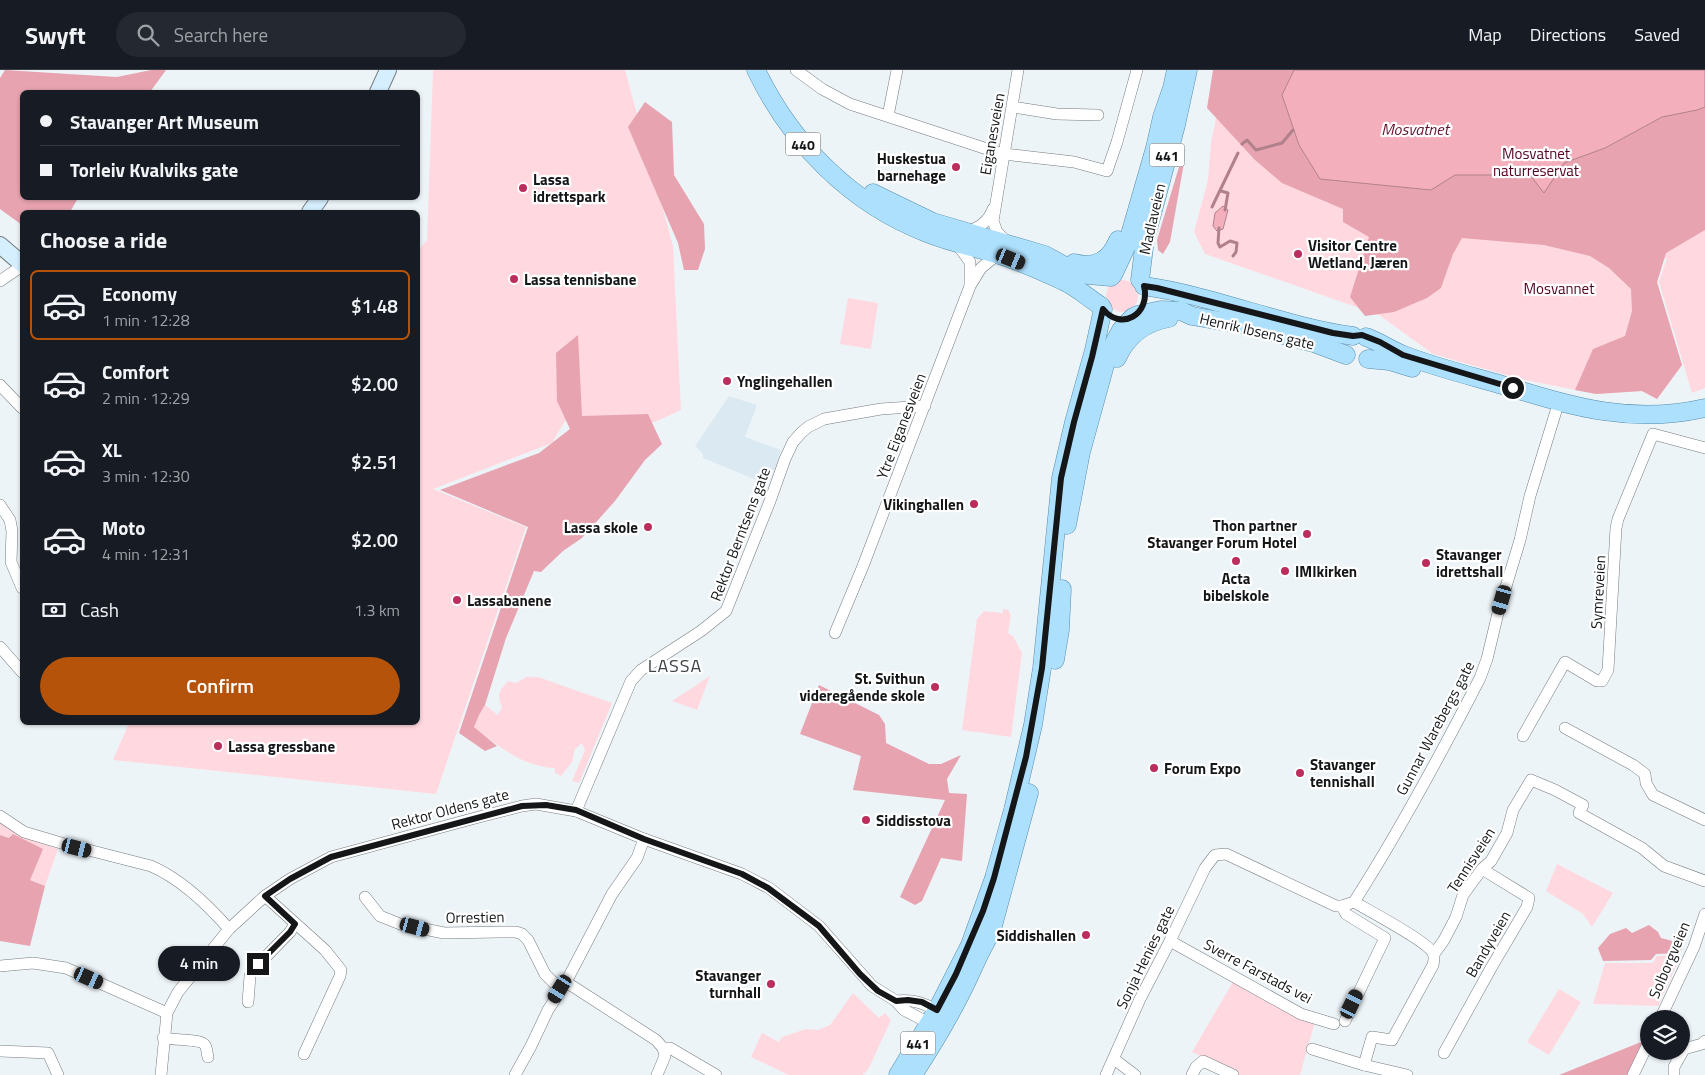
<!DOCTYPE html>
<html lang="en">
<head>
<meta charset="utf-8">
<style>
	:root { --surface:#171b24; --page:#242831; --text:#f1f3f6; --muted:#9ea1a6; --line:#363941; --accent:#b45309 }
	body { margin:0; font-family:"Titillium Web",sans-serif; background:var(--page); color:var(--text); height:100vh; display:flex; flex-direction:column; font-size:19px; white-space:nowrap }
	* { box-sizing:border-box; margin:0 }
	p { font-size:16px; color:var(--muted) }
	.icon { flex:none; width:28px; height:28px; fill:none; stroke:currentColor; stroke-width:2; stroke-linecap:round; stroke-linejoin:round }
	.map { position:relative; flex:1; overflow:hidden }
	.side { position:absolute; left:20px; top:140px; width:400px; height:515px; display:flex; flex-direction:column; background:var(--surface); border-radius:8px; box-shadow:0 1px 4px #0004 }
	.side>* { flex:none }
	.banner { position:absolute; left:20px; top:20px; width:400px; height:110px; border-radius:8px; box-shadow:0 1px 4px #0004; display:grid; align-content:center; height:110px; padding:0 20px; background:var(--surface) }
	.controls { position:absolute; left:1640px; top:940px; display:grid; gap:10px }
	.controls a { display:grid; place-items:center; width:50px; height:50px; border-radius:50%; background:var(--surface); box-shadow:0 1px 4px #0004; font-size:25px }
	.end { position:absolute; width:22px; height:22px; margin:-11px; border:6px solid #141618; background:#fff; box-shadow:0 0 0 2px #fff }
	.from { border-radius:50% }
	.bubble { position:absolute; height:35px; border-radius:18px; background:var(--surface); box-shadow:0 1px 4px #0004; font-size:16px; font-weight:600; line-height:35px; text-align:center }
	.car { position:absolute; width:15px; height:30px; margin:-15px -8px; border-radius:6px; box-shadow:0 0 4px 1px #0007; background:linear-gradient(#222 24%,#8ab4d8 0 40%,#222 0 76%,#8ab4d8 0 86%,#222 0) }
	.banner b { display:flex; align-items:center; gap:18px; height:48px; font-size:19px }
	.banner b+b { border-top:1px solid var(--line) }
	.banner i { width:12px; height:12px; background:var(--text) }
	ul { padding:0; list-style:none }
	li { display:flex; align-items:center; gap:15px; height:70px; margin:0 10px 8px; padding:0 10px; border:2px solid transparent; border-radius:8px }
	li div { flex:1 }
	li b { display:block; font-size:19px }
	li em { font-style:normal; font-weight:600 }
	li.current { border-color:var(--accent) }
	li>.icon { width:45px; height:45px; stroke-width:1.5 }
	h2 { padding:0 20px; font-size:22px; line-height:60px }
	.pay { display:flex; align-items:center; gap:12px; height:55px; padding:0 20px; font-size:19px }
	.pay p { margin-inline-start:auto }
	.button { display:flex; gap:10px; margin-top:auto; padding:10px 20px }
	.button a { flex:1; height:58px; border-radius:30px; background:var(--accent); color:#fff; font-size:20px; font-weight:600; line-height:58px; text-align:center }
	header { display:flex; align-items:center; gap:30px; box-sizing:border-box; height:70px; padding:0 25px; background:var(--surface); border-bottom:1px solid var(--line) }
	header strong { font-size:24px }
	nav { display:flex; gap:28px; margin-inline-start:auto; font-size:18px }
	.search { width:350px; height:45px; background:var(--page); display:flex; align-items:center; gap:12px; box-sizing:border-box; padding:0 18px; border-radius:28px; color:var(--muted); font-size:19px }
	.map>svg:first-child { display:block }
</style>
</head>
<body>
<header>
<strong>Swyft</strong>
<div class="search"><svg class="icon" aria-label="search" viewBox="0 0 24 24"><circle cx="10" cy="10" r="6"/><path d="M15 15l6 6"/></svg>Search here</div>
<nav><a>Map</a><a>Directions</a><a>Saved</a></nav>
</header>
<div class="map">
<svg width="1705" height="1005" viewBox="0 0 1705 1005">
	<rect width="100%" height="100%" fill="#edf4f8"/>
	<!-- built -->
	<path fill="#dbe9f2" d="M729 326 757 335 745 367 781 380 775 399 756 410 703 388V384L695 376Z"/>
	<!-- green -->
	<g fill="#ffd9df">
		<path d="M433 0H625L673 176 681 340 655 352 565 351 552 373 433 419 526 457 436 724 113 690 129 653 418 652V181L427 170Z"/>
		<path d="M1218 0H1705V318L1692 323 1659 212 1667 188 1664 189 1657 213 1682 295 1657 329 1642 321 1596 324 1520 309 1433 284 1379 245 1205 184 1194 162 1208 110 1211 72 1222 20Z"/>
		<circle cx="1122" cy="226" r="16"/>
		<path d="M848 228 878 233 871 279 840 274Z"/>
		<path d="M1003 539 1009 540V543L1011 544 1008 563 1013 566 1022 583 1011 667 962 660 977 549 984 541 1003 543Z"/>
		<path d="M710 606 697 640 672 631Z"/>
		<path d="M526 607H538L612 633 579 713 572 711 585 680 582 673 575 679 572 692 561 706 555 703V698C524 697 497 676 474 657L478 646 485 635 498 645 502 637C496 623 500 621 508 611L516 613Z"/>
		<path d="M0 752 26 768 58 779 45 816 30 810 9 768 0 765Z"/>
		<path d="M1557 794 1613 823 1592 857 1583 844 1546 821Z"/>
		<path d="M1681 885 1658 936 1593 934 1605 893H1653L1657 886Z"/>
		<path d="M1234 910 1315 952 1300 1005H1239L1192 982Z"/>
		<path d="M1559 919 1581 932 1549 985 1527 972Z"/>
		<path d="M853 923 879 948 885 943 891 950 869 998 863 1005H789L751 987 762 963 779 972 782 967 806 959 818 960 830 955Z"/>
	</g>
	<!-- forest -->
	<g fill="#e7a3b0">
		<path d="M5 0 117 7 151 0H166L150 22H22V128H78L70 142H22V155L0 139V8Z"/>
		<path d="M1213 0H1294L1282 25 1299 75 1320 109 1430 120 1455 105H1531L1605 78 1662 47 1697 40 1705 37V160L1666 183 1657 212 1682 295 1657 329 1642 321 1596 324 1575 320 1593 279 1625 266 1632 241 1631 219 1609 198 1590 186 1544 175 1462 168 1453 184 1441 218 1427 228 1394 242 1365 246 1350 227 1369 167 1343 152V139L1282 113 1255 90 1207 38Z"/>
		<path d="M645 32 672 52 674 105 704 154 705 179 698 200H684L678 173 628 57Z"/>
		<path d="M1182 87H1185L1170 172 1163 184 1158 180 1157 170Z"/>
		<path d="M578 265 582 346 648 344 662 374 645 390 615 431 582 468 563 481 541 502 534 501 506 568 485 635 479 645 474 657 497 676 485 681 459 663 528 457 440 420 539 383 570 359 557 331 556 283Z"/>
		<path d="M819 615 879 645 885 654 886 673 929 694H941L961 685 947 709 949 723 967 724 962 791 941 788 922 831 915 835 900 827 945 730 853 720 861 686 800 664Z"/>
		<path d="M13 764 43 779 30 810 45 816 30 876 0 871V765L9 768Z"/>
		<path d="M1649 855 1658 862 1661 868 1684 874 1680 883 1656 884 1651 890 1603 891 1598 878 1610 864 1626 858 1632 863Z"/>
		<path d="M1649 964V969L1634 1005H1559L1646 970Z"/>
	</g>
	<!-- water -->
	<g fill="#f4afbc" stroke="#b1818b">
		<path d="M1294 0H1705V37L1697 40 1662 47 1605 78 1564 93 1544 123 1530 105H1455L1431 120 1320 109 1299 75 1282 25Z"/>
		<path d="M1223 136 1228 140 1223 159 1217 161 1213 156 1215 143Z"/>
	</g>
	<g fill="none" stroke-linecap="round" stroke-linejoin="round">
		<!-- stream -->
		<g stroke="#b1818b" stroke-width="3">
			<path d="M1242 74 1247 70 1256 80 1282 73 1293 60"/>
			<path d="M1221 121 1228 123 1225 140"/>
			<path d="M1212 137 1238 83"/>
			<path d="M1219 158 1218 173 1220 177 1230 171 1237 173 1236 182 1233 186"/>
		</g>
		<!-- street casing -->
		<g stroke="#757b7f" stroke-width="12">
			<g id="street">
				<path d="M796 0 822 19 850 34 984 78 1004 84 1074 92 1107 101 1117 72 1137 0"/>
				<path d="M1013 37 1057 44 1098 45"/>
				<path d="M888 46 897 0"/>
				<path d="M967 162C980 157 988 152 993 139"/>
				<path d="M1007 172 997 162 993 151 1018 0"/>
				<path d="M957 174 970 192V214"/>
				<path d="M0 211 22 196"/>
				<path d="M0 315 22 338"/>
				<path d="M0 435 10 450 12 461 11 492 22 518"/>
				<path d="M835 563 863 496 970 216 981 198 997 185"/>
				<path d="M0 577 22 602"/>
				<path d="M1565 658 1633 695 1645 704 1646 713 1653 725 1705 750"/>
				<path d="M1523 666 1565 592 1597 611H1602L1608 600 1616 458 1618 449 1653 364 1705 378"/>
				<path d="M576 741 631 611 641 600 701 561 726 541 770 431 785 389 793 372 802 362 808 357 824 349 881 339 925 336"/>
				<path d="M0 746 24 762 61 773 151 796C181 809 208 835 229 859"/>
				<path d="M265 826 325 880 341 900 340 906 304 984"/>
				<path d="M365 827 380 846 400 854 444 863 499 862H516L522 864 528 870 545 904 560 919"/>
				<path d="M1354 832C1368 840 1428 872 1433 883 1435 887 1434 891 1433 895L1392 970 1372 967 1364 995"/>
				<path d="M1342 836 1346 844 1385 868 1345 951"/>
				<path d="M1170 871 1301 944 1334 954"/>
				<path d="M1434 884 1444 870 1456 847 1463 825 1482 799 1491 791 1507 763 1513 740 1531 710 1555 720 1583 735 1579 743 1642 778 1664 796 1705 811"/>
				<path d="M0 896 33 893 66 898 167 943"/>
				<path d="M566 912 656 970 663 978H670L716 1005"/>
				<path d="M896 931C916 929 925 934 943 943"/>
				<path d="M248 932 250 906 252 901 290 862 295 854"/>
				<path d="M1660 949 1694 877 1705 844"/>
				<path d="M163 968C172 970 201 969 205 975 207 978 207 984 208 987"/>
				<path d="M1312 979 1364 995 1407 1005"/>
				<path d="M0 981 48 983 58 1005"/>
				<path d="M1444 983 1491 898 1527 837 1529 828 1482 799"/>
				<path d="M1114 989 1135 1005"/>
				<path d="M161 1005 167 943 178 922 229 859 265 826 290 809 331 787 479 747 522 736 536 734 576 741 644 769 742 804 769 818 819 856 872 916 896 931 904 940 929 953 935 951"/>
				<path d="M515 1005 531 976 548 940 566 912 612 824 637 788 644 769"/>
				<path d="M657 1005 665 986 663 978"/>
				<path d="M1106 1005 1140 929 1170 871 1205 798 1215 785 1226 784 1336 836H1342L1354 832C1400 760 1441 684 1480 608L1487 589 1498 543 1520 470 1530 426 1556 341"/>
				<path d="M1192 1005 1196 997 1203 991 1233 1005"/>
				<path d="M1633 1005 1649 972"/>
				<path d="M1674 1005V997L1684 979 1702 974 1705 971"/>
			</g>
		</g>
		<!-- secondary casing -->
		<g stroke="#757b7f" stroke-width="18">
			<g id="secondary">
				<path d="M378 22 388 0"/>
				<path d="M310 142 320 128"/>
				<path d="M0 175 22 194"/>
			</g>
		</g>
		<!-- primary casing -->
		<g stroke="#548cac" stroke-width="19">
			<g id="primary">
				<path d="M756 0C791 73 851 134 927 163 955 174 983 179 1011 189 1028 195 1046 203 1063 211 1077 217 1088 228 1101 236"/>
				<path d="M873 123 933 152 1045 185 1078 203 1088 205 1111 207"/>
				<path d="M1074 193C1096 199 1110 190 1118 170"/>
				<path d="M1113 205 1127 175 1155 78 1162 47 1172 18 1176 0"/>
				<path d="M1140 210 1145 170 1176 55 1188 0"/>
				<path d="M1144 216C1215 226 1282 256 1353 266"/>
				<path d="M1137 245 1161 240 1181 241 1192 246 1250 256 1314 273 1346 285"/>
				<path d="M1366 267C1380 272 1391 280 1404 285 1432 296 1463 304 1492 312 1566 334 1626 356 1705 338"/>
				<path d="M1117 288C1127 266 1145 252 1169 248"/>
				<path d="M1368 289 1389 291 1412 298"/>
				<path d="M1067 455 1081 382 1108 284 1121 260 1133 247"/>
				<path d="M1055 590 1060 560 1062 519"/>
				<path d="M898 1005 937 940 970 875 994 808 1013 740 1033 655 1042 598 1061 408 1074 352 1094 280 1103 239"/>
				<path d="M913 1005C932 976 950 946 965 915 974 897 980 880 991 863L1029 723"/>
			</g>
		</g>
		<!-- street -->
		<use href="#street" stroke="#fff" stroke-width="11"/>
		<!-- secondary -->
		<use href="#secondary" stroke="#d6effe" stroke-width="16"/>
		<!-- primary -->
		<use href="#primary" stroke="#ade0fd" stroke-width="18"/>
	</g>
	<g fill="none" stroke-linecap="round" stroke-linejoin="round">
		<!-- route -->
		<path stroke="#141618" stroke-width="6" d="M258 894 290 862 295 854 265 826 290 809 331 787 522 736 546 735 576 740 644 769 742 804 768 818 819 856 860 904 878 921 896 931 908 930 922 932 937 940 956 904 983 841 994 808 1026 687 1042 598 1061 408 1074 352 1092 287 1103 239C1121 262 1151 244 1144 216L1157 218 1333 263 1353 266 1362 265 1380 272 1403 285 1513 318"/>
	</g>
	<!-- markers -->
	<g fill="#bb2d5c" stroke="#fff" stroke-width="2">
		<circle cx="956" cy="97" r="5"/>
		<circle cx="523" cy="118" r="5"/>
		<circle cx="1298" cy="184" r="5"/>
		<circle cx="514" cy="209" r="5"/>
		<circle cx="727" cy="311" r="5"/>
		<circle cx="974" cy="434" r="5"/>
		<circle cx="648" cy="457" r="5"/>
		<circle cx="1307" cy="464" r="5"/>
		<circle cx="1236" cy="491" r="5"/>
		<circle cx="1426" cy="493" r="5"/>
		<circle cx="1285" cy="501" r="5"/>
		<circle cx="457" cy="530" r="5"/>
		<circle cx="935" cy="617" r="5"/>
		<circle cx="218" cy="676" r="5"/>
		<circle cx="1154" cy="698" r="5"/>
		<circle cx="1300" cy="703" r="5"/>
		<circle cx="866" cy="750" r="5"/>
		<circle cx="1086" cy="865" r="5"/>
		<circle cx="771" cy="914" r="5"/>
	</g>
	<g text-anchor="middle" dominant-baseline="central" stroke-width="4.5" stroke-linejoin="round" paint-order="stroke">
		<!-- shield labels -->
		<g fill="#fff" stroke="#5a5c5d" stroke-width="1">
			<rect x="785.5" y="62.5" width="35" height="23" rx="4"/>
			<rect x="1149.5" y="73.5" width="35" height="23" rx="4"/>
			<rect x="900.5" y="961.5" width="35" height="23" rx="4"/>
		</g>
		<g font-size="14" font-weight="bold" fill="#141618">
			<text x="803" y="74">440</text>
			<text x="1167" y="85">441</text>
			<text x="918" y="973">441</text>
		</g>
		<!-- street labels -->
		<g font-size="15" fill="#141618" stroke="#fff">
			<text transform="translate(992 64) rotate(-80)">Eiganesveien</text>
			<text transform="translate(1152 149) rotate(-77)">Madlaveien</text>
			<text transform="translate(1257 261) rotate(13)">Henrik Ibsens gate</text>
			<text transform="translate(901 356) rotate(-69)">Ytre Eiganesveien</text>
			<text transform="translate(740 464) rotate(-69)">Rektor Berntsens gate</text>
			<text transform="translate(1598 522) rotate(-87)">Symreveien</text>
			<text transform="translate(1435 658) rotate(-62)">Gunnar Warebergs gate</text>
			<text transform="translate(450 739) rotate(-15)">Rektor Oldens gate</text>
			<text transform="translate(1471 790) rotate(-57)">Tennisveien</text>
			<text transform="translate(475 847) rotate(-1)">Orrestien</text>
			<text transform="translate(1488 874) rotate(-60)">Bandyveien</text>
			<text transform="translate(1145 887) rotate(-64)">Sonja Henies gate</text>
			<text transform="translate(1669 890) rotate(-67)">Solborgveien</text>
			<text transform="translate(1258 901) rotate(28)">Sverre Farstads vei</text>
		</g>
		<!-- park labels -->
		<g font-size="15" fill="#520221" stroke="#fff">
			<text x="1536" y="83">Mosvatnet<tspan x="1536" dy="17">naturreservat</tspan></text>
			<text x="1559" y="218">Mosvannet</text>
		</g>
		<!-- poi labels -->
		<g font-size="15" font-weight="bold" fill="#141618" stroke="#fff" text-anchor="start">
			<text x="946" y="88" text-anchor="end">Huskestua<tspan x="946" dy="17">barnehage</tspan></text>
			<text x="533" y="109">Lassa<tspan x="533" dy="17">idrettspark</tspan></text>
			<text x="1308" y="175">Visitor Centre<tspan x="1308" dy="17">Wetland, Jæren</tspan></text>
			<text x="524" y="209">Lassa tennisbane</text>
			<text x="737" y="311">Ynglingehallen</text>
			<text x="964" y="434" text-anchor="end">Vikinghallen</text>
			<text x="1297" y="455" text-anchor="end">Thon partner<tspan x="1297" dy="17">Stavanger Forum Hotel</tspan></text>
			<text x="638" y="457" text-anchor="end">Lassa skole</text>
			<text x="1436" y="484">Stavanger<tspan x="1436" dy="17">idrettshall</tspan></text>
			<text x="1295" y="501">IMIkirken</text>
			<text x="1236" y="508" text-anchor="middle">Acta<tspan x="1236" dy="17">bibelskole</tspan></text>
			<text x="467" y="530">Lassabanene</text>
			<text x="925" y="608" text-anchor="end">St. Svithun<tspan x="925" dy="17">videregående skole</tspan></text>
			<text x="228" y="676">Lassa gressbane</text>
			<text x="1310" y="694">Stavanger<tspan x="1310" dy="17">tennishall</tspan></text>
			<text x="1164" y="698">Forum Expo</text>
			<text x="876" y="750">Siddisstova</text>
			<text x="1076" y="865" text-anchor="end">Siddishallen</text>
			<text x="761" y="905" text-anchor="end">Stavanger<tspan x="761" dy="17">turnhall</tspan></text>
		</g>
		<!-- water labels -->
		<g font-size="16" font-style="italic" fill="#62142d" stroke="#fff">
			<text x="1415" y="59">Mosvatnet</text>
		</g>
		<!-- quarter labels -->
		<g font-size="18" letter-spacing="1" fill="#3f4548" stroke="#fff">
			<text x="675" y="595">LASSA</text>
		</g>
	</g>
</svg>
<div class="controls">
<a><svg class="icon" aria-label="layers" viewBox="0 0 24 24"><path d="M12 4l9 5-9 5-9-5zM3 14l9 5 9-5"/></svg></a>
</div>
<i class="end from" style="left:1513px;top:318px"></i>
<i class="end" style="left:258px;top:894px"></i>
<div class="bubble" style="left:158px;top:876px;width:82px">4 min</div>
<i class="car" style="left:1011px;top:189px;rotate:112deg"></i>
<i class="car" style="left:1502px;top:530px;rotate:196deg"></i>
<i class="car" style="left:77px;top:778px;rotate:104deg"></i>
<i class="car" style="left:415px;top:857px;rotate:105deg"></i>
<i class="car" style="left:89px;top:908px;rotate:114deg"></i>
<i class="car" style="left:560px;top:919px;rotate:212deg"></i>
<i class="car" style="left:1352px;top:934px;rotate:26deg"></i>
<div class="banner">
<b><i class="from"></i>Stavanger Art Museum</b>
<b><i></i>Torleiv Kvalviks gate</b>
</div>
<section class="side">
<h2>Choose a ride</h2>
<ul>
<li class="current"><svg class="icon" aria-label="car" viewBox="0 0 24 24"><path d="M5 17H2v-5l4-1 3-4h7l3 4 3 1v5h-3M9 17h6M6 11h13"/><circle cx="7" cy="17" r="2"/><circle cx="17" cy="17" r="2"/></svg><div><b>Economy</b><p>1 min · 12:28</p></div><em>$1.48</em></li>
<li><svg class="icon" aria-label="car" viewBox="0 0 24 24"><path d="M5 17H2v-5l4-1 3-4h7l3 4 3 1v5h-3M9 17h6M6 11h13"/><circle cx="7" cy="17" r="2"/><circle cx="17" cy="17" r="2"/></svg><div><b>Comfort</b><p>2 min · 12:29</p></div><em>$2.00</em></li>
<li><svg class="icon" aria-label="car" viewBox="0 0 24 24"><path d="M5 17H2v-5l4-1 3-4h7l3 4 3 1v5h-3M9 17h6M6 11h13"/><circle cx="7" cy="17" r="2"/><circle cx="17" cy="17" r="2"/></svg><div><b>XL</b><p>3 min · 12:30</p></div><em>$2.51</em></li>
<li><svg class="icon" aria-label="car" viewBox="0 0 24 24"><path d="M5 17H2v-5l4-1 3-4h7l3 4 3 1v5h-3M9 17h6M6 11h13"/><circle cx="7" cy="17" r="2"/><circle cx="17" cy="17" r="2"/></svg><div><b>Moto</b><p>4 min · 12:31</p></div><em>$2.00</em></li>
</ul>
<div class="pay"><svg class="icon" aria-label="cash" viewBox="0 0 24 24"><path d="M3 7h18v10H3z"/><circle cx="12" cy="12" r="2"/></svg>Cash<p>1.3 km</p></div>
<div class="button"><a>Confirm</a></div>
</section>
</div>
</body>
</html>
